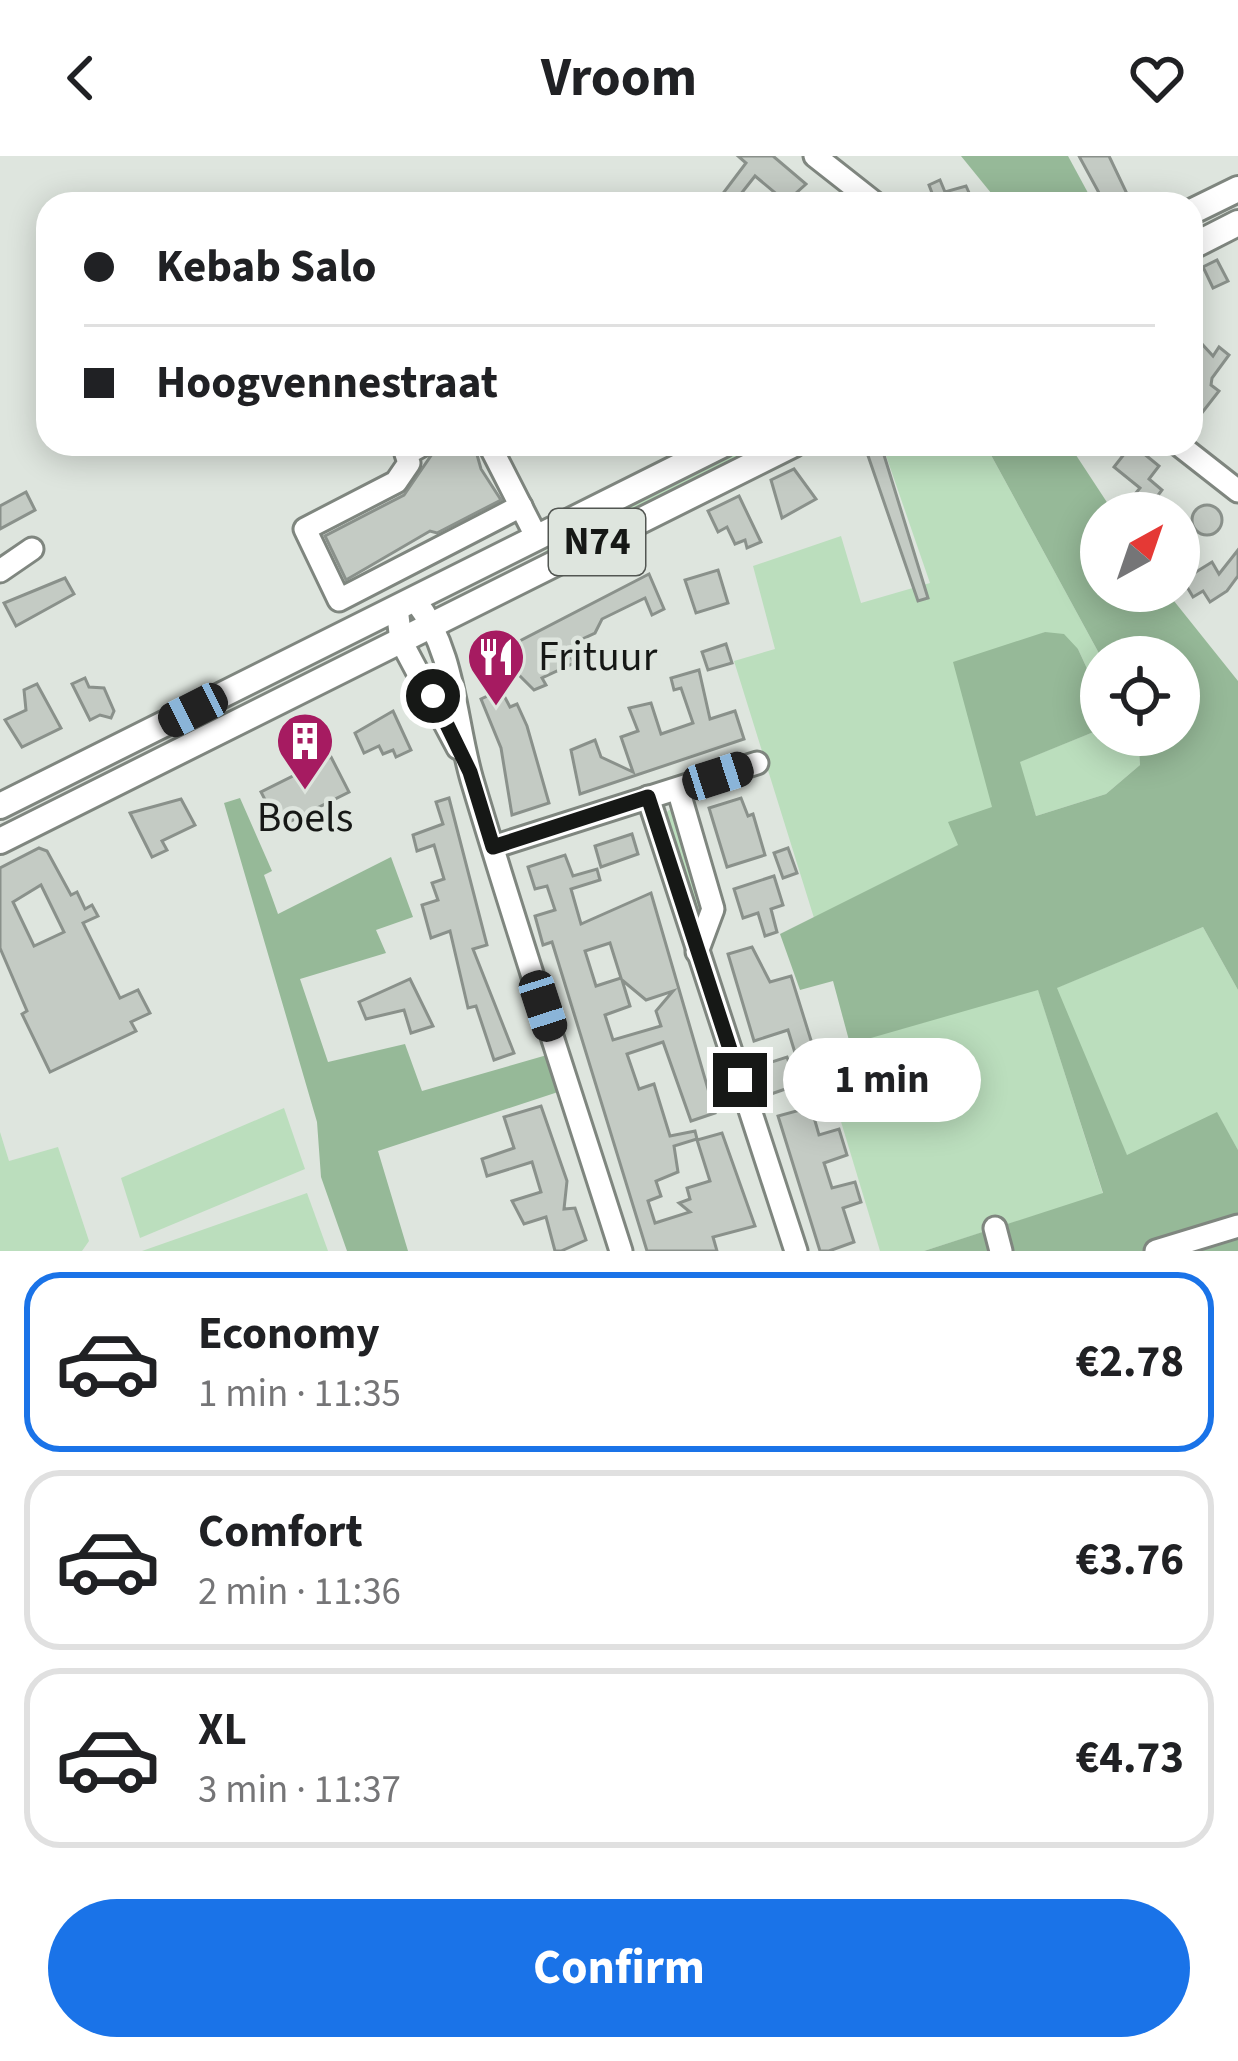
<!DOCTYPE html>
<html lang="en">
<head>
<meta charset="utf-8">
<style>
	:root { --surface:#fff; --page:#f2f2f2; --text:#202124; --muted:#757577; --line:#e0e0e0; --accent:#1a73e8 }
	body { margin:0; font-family:"Source Sans 3",sans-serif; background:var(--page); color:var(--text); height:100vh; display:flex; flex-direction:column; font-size:45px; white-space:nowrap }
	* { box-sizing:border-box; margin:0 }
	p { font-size:39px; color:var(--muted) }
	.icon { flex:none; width:66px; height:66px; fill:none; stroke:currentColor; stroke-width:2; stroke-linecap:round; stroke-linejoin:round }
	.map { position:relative; height:1095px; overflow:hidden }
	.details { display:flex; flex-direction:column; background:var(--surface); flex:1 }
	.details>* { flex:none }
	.hud { position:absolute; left:36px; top:36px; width:1167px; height:264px; border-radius:36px; box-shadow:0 6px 30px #0003; display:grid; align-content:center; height:264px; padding:0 48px; background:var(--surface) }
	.needle { width:78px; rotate:40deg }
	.fabs { position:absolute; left:1080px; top:336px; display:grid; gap:24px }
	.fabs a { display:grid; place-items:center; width:120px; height:120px; border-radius:50%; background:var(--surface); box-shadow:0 6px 30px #0003; font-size:60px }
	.end { position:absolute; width:54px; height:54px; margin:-27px; border:15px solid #161816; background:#fff; box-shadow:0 0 0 6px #fff }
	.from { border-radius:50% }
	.bubble { position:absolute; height:84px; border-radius:42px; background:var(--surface); box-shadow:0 6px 30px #0003; font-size:39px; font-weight:700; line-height:84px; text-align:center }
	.car { position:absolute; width:36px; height:72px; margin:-36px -18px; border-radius:15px; box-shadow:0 0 9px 3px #0007; background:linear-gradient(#222 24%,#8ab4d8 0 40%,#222 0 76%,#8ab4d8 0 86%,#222 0) }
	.hud b { display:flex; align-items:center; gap:42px; height:114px; font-size:45px }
	.hud b+b { border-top:3px solid var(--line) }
	.hud i { width:30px; height:30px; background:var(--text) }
	ul { padding:21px 0 0; list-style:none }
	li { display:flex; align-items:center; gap:36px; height:180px; margin:0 24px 18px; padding:0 24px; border:6px solid var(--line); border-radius:36px }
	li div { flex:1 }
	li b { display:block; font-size:45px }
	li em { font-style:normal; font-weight:700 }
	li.current { border-color:var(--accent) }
	li>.icon { width:108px; height:108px; stroke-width:1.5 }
	.action { display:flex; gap:24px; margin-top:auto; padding:24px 48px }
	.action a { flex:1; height:138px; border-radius:72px; background:var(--accent); color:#fff; font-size:48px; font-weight:700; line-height:138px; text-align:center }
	header { display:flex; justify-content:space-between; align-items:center; height:156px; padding:0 48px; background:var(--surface); font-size:54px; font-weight:700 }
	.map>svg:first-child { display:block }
</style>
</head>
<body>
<header><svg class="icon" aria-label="back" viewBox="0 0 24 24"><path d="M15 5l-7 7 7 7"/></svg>Vroom<svg class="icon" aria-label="heart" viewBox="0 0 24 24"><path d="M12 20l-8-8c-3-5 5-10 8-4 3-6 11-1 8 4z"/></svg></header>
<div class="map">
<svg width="1238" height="1095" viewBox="0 0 1238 1095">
	<rect width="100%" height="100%" fill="#dee5de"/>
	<!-- green -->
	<g fill="#bbdebd">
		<path d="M743 288H779L532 410 530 406 585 367Z"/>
		<path d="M882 288H985L1101 501V543L1078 493 1045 476 1032 482 993 651 959 689 814 762 734 505 775 493 753 410 841 380 861 447 930 427Z"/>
		<path d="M1101 573V579H1138L1140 609 1106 638 1036 660 1019 606Z"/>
		<path d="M669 654H676L706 751 701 754 693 751 663 660Z"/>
		<path d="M1203 771 1238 834V994L1217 957 1127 1000 1056 832Z"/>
		<path d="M1038 833 1103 1038 924 1095H880L820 896Z"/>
		<path d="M284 952 305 1013 140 1082 121 1022Z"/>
		<path d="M0 976 9 1005 58 991 89 1085 82 1095H0Z"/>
		<path d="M307 1037 328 1095H142Z"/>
	</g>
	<!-- forest -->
	<g fill="#96b998">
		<path d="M961 0H1068L1094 48H1000Z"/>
		<path d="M985 288H1055L1062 297 1072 293 1114 357H1101V435H1166L1238 525V834L1203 771 1057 832 1127 999 1217 956 1238 994V1095H924L1103 1037 1038 834 850 888 833 825 800 834 780 778 958 689 948 666 992 651 953 506 1045 476 1064 478 1078 493 1101 543V573L1020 606 1036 660 1106 638 1140 609 1138 579H1179V501H1101Z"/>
		<path d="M240 642 272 715 264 719 278 758 391 701 413 761 376 774 386 797 300 823 328 906 405 888 422 935 547 899 558 936 378 995 408 1095H347L321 1021 317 966 224 647Z"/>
	</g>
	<!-- building -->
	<g fill="#c4cbc4" stroke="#8a918b" stroke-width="3" fill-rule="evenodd">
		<path d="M738 0H773L806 28 786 46 755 20 733 48H715L746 7Z"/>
		<path d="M1079 0H1109L1129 42 1105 48Z"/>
		<path d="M940 24 945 36 966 30 974 48H909L932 37 929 29Z"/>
		<path d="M1217 104 1228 125 1213 132 1203 111Z"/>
		<path d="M1191 176 1213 200 1219 191 1229 199 1212 222 1211 229 1219 235 1191 271Z"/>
		<path d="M439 288H474L481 313 501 344 437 377 430 375 346 424 325 380 404 339Z"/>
		<path d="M864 288H878L884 299 928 442 918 445Z"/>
		<path d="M1132 288 1159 310 1149 323 1162 334 1150 350 1135 338 1140 332 1114 311Z"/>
		<path d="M794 313 816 343 782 362 771 324Z"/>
		<path d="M26 336 35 354 0 373V350Z"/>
		<path d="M739 340 761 386 747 392 745 384 735 388 727 371 718 376 708 355Z"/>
		<circle cx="1207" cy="364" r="15"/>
		<path d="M1238 394V420L1227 435 1210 446 1203 435 1193 441 1183 424 1212 406 1219 418Z"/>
		<path d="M718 414 728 447 696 457 685 424Z"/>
		<path d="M649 418 664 453 652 459 645 442 602 463 595 477 574 487 578 495 570 499 574 507 542 522 546 529 534 534 516 516 506 496 512 489Z"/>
		<path d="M65 422 74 438 16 470 4 447Z"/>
		<path d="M726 488 732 507 708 514 702 496Z"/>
		<path d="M699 514 710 563 735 555 744 583 580 638 571 594 595 584 601 601 633 616 621 581 638 575 629 552 651 547 661 578 693 567 681 532 674 534 671 522Z"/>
		<path d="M85 522 89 531 104 532 114 555 111 562 100 559 90 564 72 528Z"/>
		<path d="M37 528 61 572 22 591 5 564 26 554 24 534Z"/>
		<path d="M501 534 510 551 517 548 527 570 549 647 512 659 501 592 481 543Z"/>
		<path d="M393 555 411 594 396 601 393 594 383 598 379 590 364 597 355 577Z"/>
		<path d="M331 601 349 636 279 671 261 636Z"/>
		<path d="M449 642 487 789 473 793 514 897 494 904 476 850 468 852 450 775 431 782 422 749 438 744 432 727 444 723 434 689 417 695 413 679 443 668 436 646Z"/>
		<path d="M741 642 748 660 753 658 765 699 727 711 709 652Z"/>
		<path d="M181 643 195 669 162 685 167 694 152 701 130 657Z"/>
		<path d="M632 678 638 698 601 711 595 690Z"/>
		<path d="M39 692 47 695 71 739 77 736 85 753 92 749 98 760 83 767 120 842 138 834 150 857 131 866 136 875 50 916 22 858 27 855 0 792V712ZM41 729 64 776 34 790 13 746Z"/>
		<path d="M788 692 797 717 783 722 774 697Z"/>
		<path d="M565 699 573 720 597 713 600 724 571 733 581 768 651 737 715 957 691 965 663 886 627 898 639 933 654 928 670 980 695 975 697 983 674 990 678 1016 656 1025 661 1040 648 1045 655 1067 690 1056 679 1047 690 1043 687 1032 710 1025 697 984 722 977 755 1070 713 1081 717 1095H647L552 786 543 789 535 760 555 754 547 730 535 733 528 711ZM610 787 621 822 596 830 585 795ZM622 824 646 844 673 835 656 855 661 870 613 884 605 859 630 850Z"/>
		<path d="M774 720 783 749 771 753 777 776 765 780 758 757 743 762 734 733Z"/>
		<path d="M752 791 770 826 791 820 814 894 796 900 788 874 754 885 728 798Z"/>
		<path d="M410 823 433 870 411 877 404 854 366 863 359 846Z"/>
		<path d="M787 901 797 929 771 938 762 909Z"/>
		<path d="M824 927 830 945 812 952 815 930Z"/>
		<path d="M541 950 567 1025 564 1053 575 1052 586 1084 561 1095H555L546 1061 524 1068 512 1045 541 1036 532 1006 487 1020 482 1003 514 992 504 961Z"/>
		<path d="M811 951 819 979 839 973 847 999 824 1007 832 1032 855 1026 861 1046 843 1052 854 1086 829 1095H820L778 960Z"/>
	</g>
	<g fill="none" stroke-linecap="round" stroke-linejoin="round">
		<!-- minor casing -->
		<g stroke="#7f867f" stroke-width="27">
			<g id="minor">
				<path d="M815 0 876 48"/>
				<path d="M424 288 406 298 409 307 396 326 305 373 339 444 521 350"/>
				<path d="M489 288 537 382"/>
				<path d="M1178 288 1238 335"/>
				<path d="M0 415 32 393"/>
				<path d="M415 444C456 497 454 562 472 624 519 782 571 938 621 1095"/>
				<path d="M397 452 401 485 458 592"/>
				<path d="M678 633 713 753 697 796"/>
				<path d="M648 641 796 1095"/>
				<path d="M493 691 757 607"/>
				<path d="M995 1072 1001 1095"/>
				<path d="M1156 1095 1238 1070"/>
			</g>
		</g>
		<!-- major casing -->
		<g stroke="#7f867f" stroke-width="30">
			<g id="major">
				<path d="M1191 56 1238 33"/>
				<path d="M1191 91 1238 67"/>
				<path d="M0 650 724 288"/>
				<path d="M0 685 794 288"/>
			</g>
		</g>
		<!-- minor -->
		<use href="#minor" stroke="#fff" stroke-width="21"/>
		<!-- major -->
		<use href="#major" stroke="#fff" stroke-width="24"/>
	</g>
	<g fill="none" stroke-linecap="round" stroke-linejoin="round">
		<!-- route -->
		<path stroke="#161816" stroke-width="15" d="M433 540 470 616 493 691 648 641 740 924"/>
	</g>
	<!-- icons -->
	<defs>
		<g id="restaurant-pin" transform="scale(3)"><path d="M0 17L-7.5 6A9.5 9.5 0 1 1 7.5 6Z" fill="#a61b61" stroke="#dee5de"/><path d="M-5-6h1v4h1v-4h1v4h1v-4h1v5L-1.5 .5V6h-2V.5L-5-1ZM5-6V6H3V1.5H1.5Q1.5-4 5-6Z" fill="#fff"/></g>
		<g id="building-pin" transform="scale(3)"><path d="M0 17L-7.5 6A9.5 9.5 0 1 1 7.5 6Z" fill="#a61b61" stroke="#dee5de"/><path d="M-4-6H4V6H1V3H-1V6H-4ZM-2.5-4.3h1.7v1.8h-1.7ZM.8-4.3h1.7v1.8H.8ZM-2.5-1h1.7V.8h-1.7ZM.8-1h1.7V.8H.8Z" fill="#fff"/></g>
	</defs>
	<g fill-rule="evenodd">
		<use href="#restaurant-pin" x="496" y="501"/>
		<use href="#building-pin" x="305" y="585"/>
	</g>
	<g text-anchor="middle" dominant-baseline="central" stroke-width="9" stroke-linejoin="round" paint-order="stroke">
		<!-- shield labels -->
		<rect fill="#dee5de" stroke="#525652" stroke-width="3" x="549" y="353" width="96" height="66" rx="9"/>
		<g font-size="39" font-weight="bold" fill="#161816">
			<text x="597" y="386">N74</text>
		</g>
		<!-- poi labels -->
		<g font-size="42" fill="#161816" stroke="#dee5de" text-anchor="start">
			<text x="538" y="501">Frituur</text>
			<text x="305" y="662" text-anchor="middle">Boels</text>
		</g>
	</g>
</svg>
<div class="fabs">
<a><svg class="needle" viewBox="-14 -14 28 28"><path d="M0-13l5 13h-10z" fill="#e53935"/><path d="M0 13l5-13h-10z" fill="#757577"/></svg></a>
<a><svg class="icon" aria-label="locate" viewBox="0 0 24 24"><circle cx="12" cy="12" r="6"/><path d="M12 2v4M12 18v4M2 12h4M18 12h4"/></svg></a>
</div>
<i class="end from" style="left:433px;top:540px"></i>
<i class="end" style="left:740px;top:924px"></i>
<div class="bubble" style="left:783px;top:882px;width:198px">1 min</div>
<i class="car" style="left:193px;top:554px;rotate:243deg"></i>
<i class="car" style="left:718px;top:620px;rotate:72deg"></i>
<i class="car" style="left:543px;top:850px;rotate:162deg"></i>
<div class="hud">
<b><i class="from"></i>Kebab Salo</b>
<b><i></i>Hoogvennestraat</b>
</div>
</div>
<section class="details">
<ul>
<li class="current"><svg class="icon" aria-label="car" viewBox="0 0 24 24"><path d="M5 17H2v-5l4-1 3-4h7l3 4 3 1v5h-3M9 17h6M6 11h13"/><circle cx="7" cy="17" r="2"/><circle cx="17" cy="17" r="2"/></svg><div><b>Economy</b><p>1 min · 11:35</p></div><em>€2.78</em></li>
<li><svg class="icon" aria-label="car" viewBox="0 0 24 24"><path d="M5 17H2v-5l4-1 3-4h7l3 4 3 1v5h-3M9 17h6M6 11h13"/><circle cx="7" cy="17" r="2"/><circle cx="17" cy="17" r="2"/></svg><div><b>Comfort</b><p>2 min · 11:36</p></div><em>€3.76</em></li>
<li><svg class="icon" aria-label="car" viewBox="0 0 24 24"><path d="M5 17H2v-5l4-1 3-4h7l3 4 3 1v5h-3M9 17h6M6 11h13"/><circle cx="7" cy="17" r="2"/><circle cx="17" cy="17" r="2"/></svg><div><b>XL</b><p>3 min · 11:37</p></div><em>€4.73</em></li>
</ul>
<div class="action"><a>Confirm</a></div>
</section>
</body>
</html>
